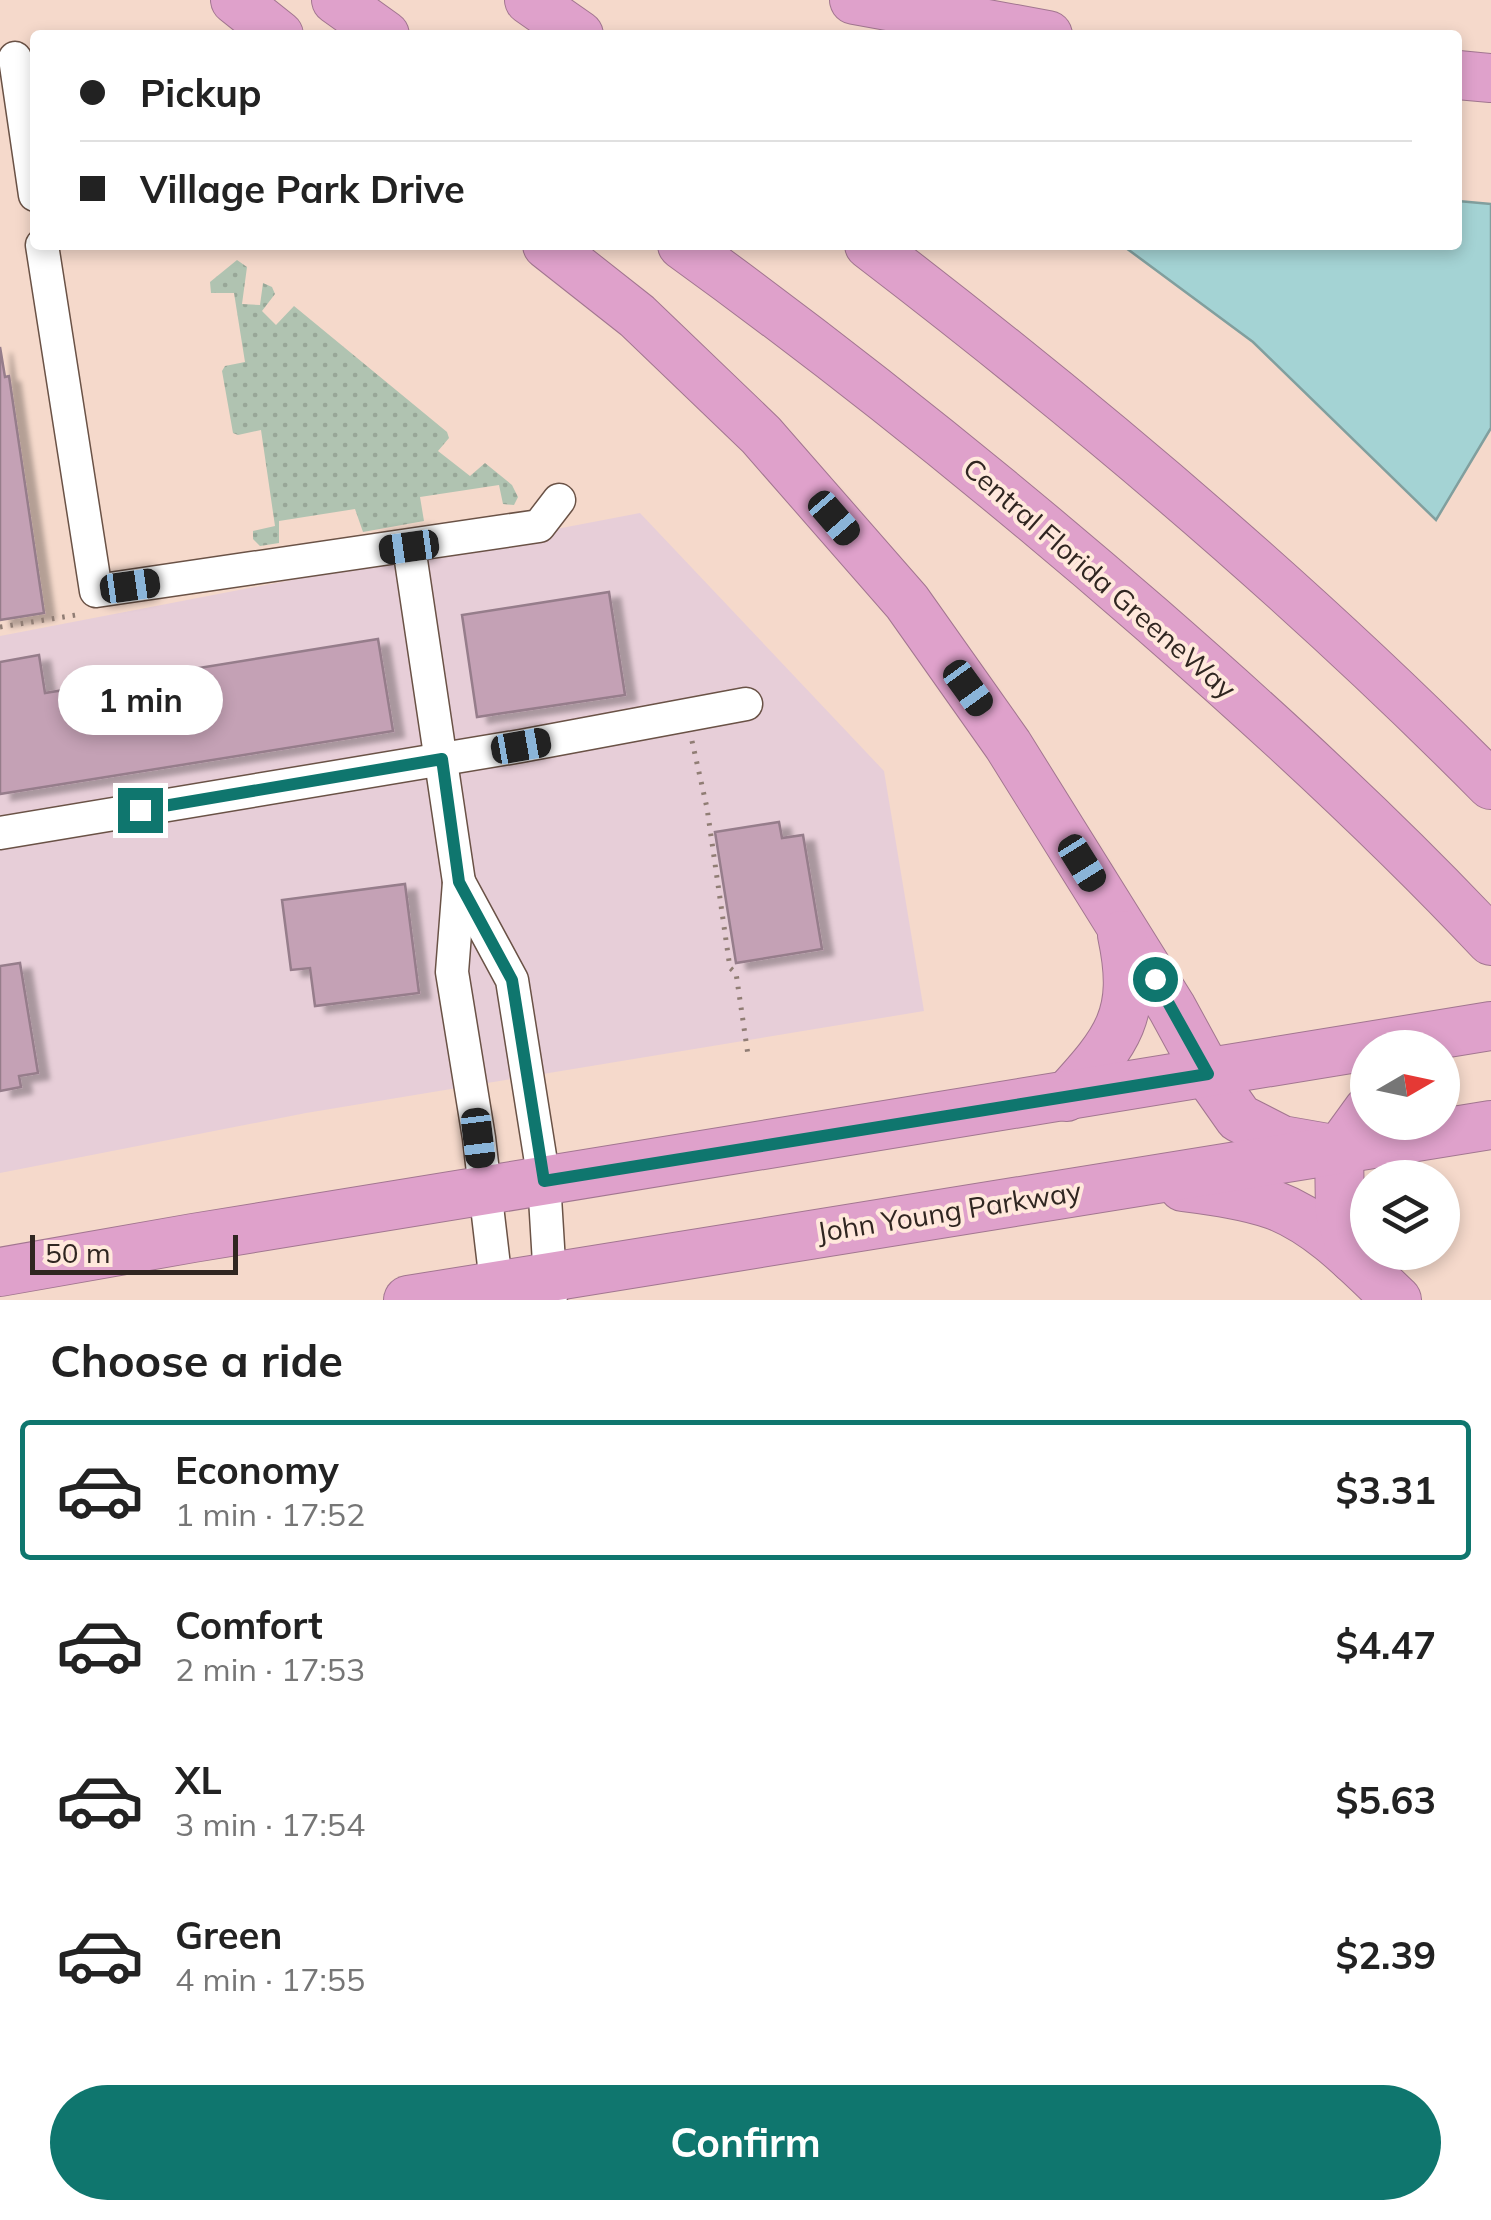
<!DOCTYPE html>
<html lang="en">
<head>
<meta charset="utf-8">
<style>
	:root { --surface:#fff; --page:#f2f2f2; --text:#222; --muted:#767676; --line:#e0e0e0; --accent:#0f766e }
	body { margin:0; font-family:Mulish,sans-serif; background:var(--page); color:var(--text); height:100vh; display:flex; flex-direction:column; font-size:38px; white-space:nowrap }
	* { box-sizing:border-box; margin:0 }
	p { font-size:32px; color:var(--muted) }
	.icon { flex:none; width:55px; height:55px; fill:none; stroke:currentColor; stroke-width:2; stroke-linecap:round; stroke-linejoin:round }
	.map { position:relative; height:1300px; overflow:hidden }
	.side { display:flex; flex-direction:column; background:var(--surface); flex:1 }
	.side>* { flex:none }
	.top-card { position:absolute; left:30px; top:30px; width:1432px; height:220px; border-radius:10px; box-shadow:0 5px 15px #0003; display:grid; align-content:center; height:220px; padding:0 50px; background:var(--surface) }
	.needle { width:65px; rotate:81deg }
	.controls { position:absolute; left:1350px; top:1030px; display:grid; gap:20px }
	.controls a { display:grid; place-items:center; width:110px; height:110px; border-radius:50%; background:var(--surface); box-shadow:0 5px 15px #0003; font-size:50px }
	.scale { position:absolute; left:30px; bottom:25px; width:208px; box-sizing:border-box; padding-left:10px; border:5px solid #302621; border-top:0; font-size:28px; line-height:35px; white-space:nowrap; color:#302621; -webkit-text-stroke:8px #ffe8dc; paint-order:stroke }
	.end { position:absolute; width:45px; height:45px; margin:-22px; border:12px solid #0f766e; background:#fff; box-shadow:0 0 0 5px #fff }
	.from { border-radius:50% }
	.bubble { position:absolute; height:70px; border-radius:35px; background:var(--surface); box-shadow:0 5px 15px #0003; font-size:32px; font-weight:700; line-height:70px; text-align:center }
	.car { position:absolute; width:30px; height:60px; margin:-30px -15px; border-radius:12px; box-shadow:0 0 8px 2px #0007; background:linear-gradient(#222 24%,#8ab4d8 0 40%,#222 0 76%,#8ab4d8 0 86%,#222 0) }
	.top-card b { display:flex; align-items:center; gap:35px; height:95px; font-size:38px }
	.top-card b+b { border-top:2px solid var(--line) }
	.top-card i { width:25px; height:25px; background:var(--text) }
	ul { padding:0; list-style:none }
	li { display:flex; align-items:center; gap:30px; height:140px; margin:0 20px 15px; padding:0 30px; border:5px solid transparent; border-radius:10px }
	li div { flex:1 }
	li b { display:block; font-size:38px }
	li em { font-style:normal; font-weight:700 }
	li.active { border-color:var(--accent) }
	li>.icon { width:90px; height:90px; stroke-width:1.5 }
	h2 { padding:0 50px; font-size:45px; line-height:120px }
	.action { display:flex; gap:20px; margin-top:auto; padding:20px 50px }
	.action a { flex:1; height:115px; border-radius:60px; background:var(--accent); color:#fff; font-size:40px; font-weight:700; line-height:115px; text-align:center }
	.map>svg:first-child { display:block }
</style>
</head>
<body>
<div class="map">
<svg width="1491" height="1300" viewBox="0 0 1491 1300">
	<defs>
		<pattern id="grass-dots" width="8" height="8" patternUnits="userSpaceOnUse" patternTransform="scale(2.5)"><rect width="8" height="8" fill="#b0c3b1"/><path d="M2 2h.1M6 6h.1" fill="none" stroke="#98a798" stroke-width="1.8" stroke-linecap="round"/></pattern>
		<filter id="shadow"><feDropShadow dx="11" dy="6" stdDeviation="2.5" flood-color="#0004"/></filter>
	</defs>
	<rect width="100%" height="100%" fill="#f5d9cb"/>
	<!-- commercial -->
	<path fill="#e7ced8" d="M640 513 884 771 924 1011 306 1113 0 1173V636Z"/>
	<!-- grass -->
	<path fill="url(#grass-dots)" d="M237 260 247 267 242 304 260 305 263 283 272 287 275 294 262 311 276 325 294 306 447 432 449 438 438 451 470 476 485 463 512 485 518 497 514 505 503 504 499 485 420 497 424 521 363 532 355 509 279 521V543L260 546 253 539V531L275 526 261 430 238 435 233 433 222 371 225 366 245 362 234 293H211L210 282Z"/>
	<!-- water -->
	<path fill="#a4d3d4" stroke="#819f9e" stroke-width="2.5" d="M1458 201 1491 204V428L1436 520 1253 342 1122 245H1458Z"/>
	<!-- building -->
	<g fill="#c4a1b5" stroke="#967d8b" stroke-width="2.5" filter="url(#shadow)">
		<path d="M0 347 5 377 9 376 44 613 0 620Z"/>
		<path d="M609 592 625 695 477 717 462 615Z"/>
		<path d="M378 639 393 731 0 794V662L39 655 45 693Z"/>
		<path d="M779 822 782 838 803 835 822 949 736 963 715 832Z"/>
		<path d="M405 884 419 993 315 1006 310 968 291 970 282 900Z"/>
		<path d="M20 963 38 1073 19 1076 21 1087 0 1091V966Z"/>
	</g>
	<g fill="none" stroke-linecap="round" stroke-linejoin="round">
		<!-- minor casing -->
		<g stroke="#6a5246" stroke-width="35">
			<g id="minor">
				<path d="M15 58 35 195"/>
				<path d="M42 245 96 591 539 526 559 500"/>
				<path d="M409 547 459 882 452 972 479 1138 498 1300"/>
				<path d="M0 833 521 746 746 704"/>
				<path d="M459 882 512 980 544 1181 551 1296"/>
			</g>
		</g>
		<!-- highway casing -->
		<g stroke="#a27690" stroke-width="50">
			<g id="highway">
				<path d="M235 0 279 35"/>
				<path d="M336 0 385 35"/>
				<path d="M529 0 579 35"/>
				<path d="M854 0 1048 35"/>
				<path d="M1458 75 1491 78"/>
				<path d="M547 245 637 316 761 435 907 602 1008 745 1172 1008 1208 1074 1239 1118 1282 1140 1339 1150"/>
				<path d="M682 245C844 362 999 487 1150 618 1268 721 1384 827 1491 941"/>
				<path d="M869 245C1087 412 1298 590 1491 785"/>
				<path d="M1066 1097C1118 1040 1139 1015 1122 935"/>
				<path d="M1183 1187C1213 1191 1245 1195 1274 1205 1322 1223 1361 1266 1397 1300"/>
				<path d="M1354 1259 1340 1213 1339 1150 1368 1110"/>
				<path d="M0 1272 193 1238 1491 1026"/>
				<path d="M408 1300 1491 1125"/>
			</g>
		</g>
		<!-- path -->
		<g stroke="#907d74" stroke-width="5" stroke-dasharray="2.5 8" stroke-linecap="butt">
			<path d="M0 627 76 615"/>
			<path d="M692 741 707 808 730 968 736 973 748 1055"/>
		</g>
		<!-- minor -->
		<use href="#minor" stroke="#fff" stroke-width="32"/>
		<!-- highway -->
		<use href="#highway" stroke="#dfa1cb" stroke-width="48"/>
	</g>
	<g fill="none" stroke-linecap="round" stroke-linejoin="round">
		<!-- route -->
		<path stroke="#0f766e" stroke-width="12" d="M140 810 442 759 459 882 512 980 544 1181 1208 1074 1155 979"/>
	</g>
	<g text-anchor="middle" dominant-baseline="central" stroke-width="8" stroke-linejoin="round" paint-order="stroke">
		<!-- street labels -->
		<g font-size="28" fill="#302621" stroke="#ffe8dc">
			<text transform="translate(1100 578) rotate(41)">Central Florida GreeneWay</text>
			<text transform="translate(949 1211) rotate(-9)">John Young Parkway</text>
		</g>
	</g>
</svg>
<div class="controls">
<a><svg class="needle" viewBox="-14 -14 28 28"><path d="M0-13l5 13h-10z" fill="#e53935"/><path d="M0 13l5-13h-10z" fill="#767676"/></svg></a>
<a><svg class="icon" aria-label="layers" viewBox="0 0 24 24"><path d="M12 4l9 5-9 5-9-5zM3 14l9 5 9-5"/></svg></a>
</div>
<div class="scale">50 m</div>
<i class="end from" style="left:1155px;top:979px"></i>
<i class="end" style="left:140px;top:810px"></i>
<div class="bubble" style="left:58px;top:665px;width:165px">1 min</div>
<i class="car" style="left:834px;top:518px;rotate:139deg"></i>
<i class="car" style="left:409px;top:547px;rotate:262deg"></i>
<i class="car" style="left:130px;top:586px;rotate:82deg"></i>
<i class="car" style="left:968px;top:688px;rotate:144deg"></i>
<i class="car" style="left:521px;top:746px;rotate:80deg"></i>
<i class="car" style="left:1082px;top:863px;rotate:148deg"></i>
<i class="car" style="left:478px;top:1138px;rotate:173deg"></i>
<div class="top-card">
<b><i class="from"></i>Pickup</b>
<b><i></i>Village Park Drive</b>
</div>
</div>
<section class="side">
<h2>Choose a ride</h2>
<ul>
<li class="active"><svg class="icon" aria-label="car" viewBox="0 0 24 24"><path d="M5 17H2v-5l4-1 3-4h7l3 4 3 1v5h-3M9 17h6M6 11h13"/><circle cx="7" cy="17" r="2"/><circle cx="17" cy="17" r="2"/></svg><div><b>Economy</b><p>1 min · 17:52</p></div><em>$3.31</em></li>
<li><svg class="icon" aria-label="car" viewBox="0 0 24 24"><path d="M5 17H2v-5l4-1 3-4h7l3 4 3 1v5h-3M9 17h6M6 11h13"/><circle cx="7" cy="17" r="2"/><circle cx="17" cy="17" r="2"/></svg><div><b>Comfort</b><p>2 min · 17:53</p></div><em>$4.47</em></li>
<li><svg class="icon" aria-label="car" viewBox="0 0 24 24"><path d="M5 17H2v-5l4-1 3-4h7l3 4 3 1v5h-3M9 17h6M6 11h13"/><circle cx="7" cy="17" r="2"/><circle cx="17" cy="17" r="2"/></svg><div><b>XL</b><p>3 min · 17:54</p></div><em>$5.63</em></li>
<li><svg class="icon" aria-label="car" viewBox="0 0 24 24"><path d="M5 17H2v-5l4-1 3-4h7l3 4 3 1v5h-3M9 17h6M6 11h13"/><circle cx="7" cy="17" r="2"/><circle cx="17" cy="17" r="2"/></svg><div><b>Green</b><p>4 min · 17:55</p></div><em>$2.39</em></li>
</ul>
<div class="action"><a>Confirm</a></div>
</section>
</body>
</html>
